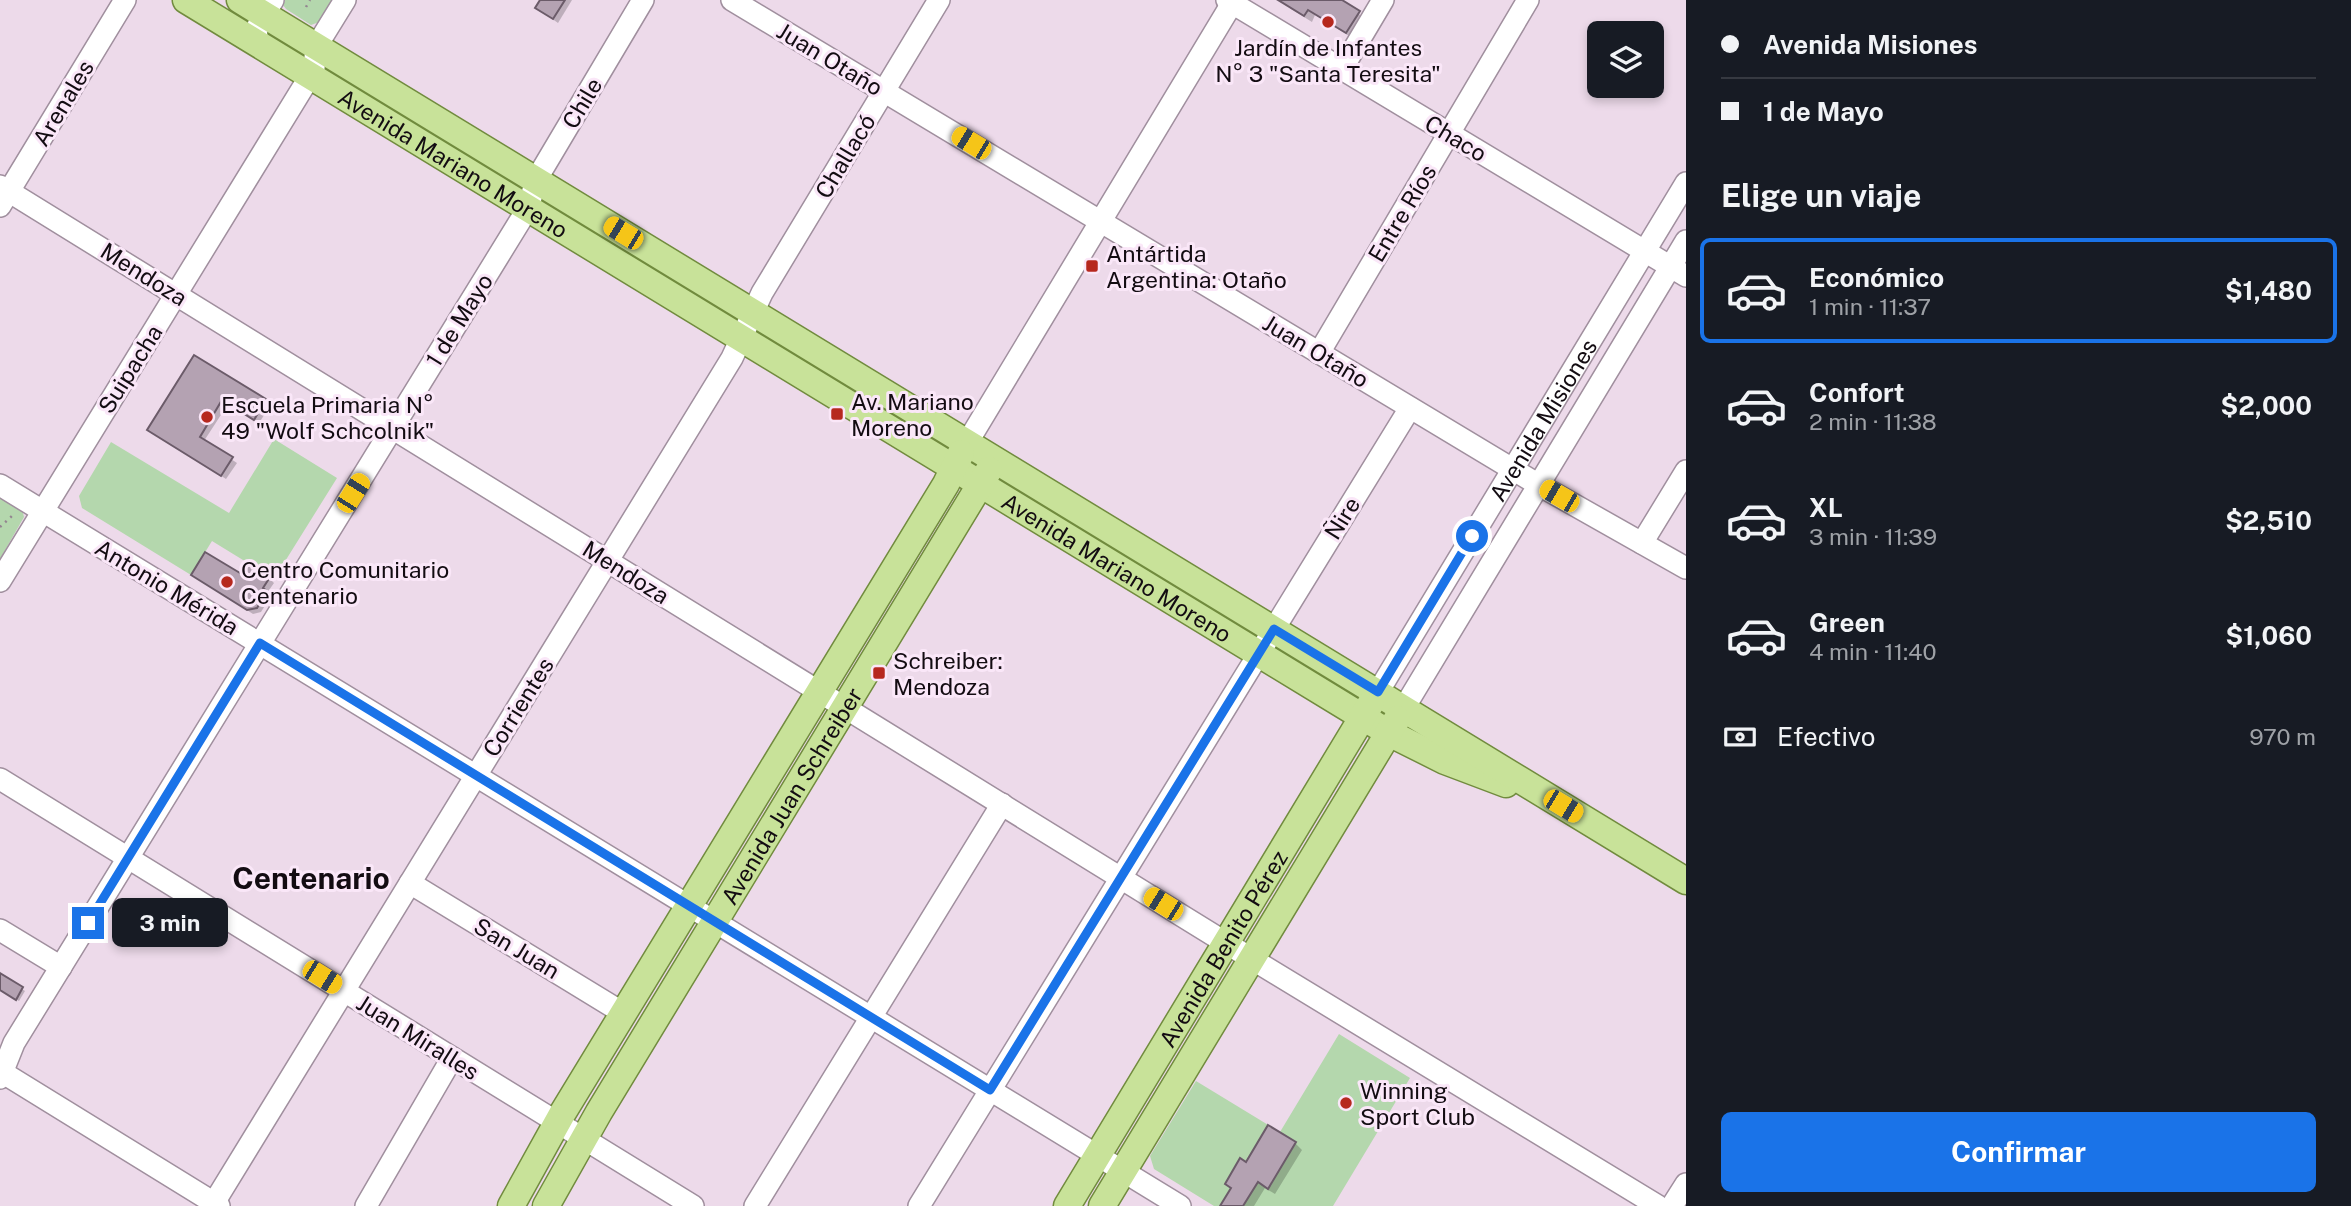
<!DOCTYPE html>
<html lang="es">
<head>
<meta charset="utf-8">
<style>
	:root { --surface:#171b24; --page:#20242c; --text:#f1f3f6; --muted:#9ea1a6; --line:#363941; --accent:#1a73e8 }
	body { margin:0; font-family:"Public Sans",sans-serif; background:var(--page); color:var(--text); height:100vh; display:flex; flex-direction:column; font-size:26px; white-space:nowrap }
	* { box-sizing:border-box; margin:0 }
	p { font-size:23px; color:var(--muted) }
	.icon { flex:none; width:38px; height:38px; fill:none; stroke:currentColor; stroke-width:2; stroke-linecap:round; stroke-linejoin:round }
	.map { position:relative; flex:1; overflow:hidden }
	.side { display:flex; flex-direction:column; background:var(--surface); width:665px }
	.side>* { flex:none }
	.guide { display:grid; align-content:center; height:154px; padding:0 35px; background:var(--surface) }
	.buttons { position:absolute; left:1587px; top:21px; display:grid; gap:14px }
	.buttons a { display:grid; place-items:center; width:77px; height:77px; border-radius:10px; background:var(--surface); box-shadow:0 4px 10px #0003; font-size:35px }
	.end { position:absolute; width:32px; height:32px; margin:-16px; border:9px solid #1a73e8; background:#fff; box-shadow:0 0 0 4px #fff }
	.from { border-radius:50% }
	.bubble { position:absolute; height:49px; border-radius:10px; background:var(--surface); box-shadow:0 4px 10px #0003; font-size:23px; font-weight:700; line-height:49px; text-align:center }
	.car { position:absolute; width:21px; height:42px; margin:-21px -10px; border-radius:9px; box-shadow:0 0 5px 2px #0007; background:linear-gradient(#f5c518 24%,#345 0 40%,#f5c518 0 76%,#345 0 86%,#f5c518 0) }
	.guide b { display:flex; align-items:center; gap:24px; height:66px; font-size:26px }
	.guide b+b { border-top:2px solid var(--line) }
	.guide i { width:18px; height:18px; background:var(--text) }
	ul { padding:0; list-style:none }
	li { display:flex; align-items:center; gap:21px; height:105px; margin:0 14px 10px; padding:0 21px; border:4px solid transparent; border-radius:10px }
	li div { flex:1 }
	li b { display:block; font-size:26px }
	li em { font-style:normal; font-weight:700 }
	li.current { border-color:var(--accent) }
	li>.icon { width:63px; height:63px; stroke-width:1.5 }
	h2 { padding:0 35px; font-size:32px; line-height:84px }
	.pay { display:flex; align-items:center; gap:18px; height:77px; padding:0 35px; font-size:26px }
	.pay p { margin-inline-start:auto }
	.button { display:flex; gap:14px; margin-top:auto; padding:14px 35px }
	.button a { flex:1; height:80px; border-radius:10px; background:var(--accent); color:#fff; font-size:28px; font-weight:700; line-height:80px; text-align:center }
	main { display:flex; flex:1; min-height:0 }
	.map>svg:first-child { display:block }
</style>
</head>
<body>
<main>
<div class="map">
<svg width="1686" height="1206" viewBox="0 0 1686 1206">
	<rect width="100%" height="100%" fill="#eddaea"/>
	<!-- green -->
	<g fill="#b4d7ad">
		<path d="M285 0H334L322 21 311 25 286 9 283 5Z"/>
		<path d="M274 439 337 478 274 579 212 541 191 575 82 508 79 496 111 442 229 513Z"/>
		<path d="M0 495 22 509 24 517 0 559Z"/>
		<path d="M1339 1034 1410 1078 1333 1206H1214L1154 1169 1150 1156 1196 1081 1280 1132Z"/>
	</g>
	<!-- shadow -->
	<g fill="#0003">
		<path d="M542 0H572L558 23 537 8Z"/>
		<path d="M1285 0H1338L1366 19 1354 39 1315 15 1312 22 1291 9 1284 2Z"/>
		<path d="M195 357 270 406 259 423 228 404 204 441 237 463 226 479 150 430Z"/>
		<path d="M193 575 269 578 274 583 267 593 271 596 261 612 253 614Z"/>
		<path d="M3 977 25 991 19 1001 0 990V982Z"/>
		<path d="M1295 1143 1302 1150 1275 1194 1265 1188 1254 1206H1225L1246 1164Z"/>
	</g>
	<!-- building -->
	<g fill="#b4a2b2" stroke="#6b5b69" stroke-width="2">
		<path d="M540 0H565L553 19 535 8Z"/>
		<path d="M1278 0H1342L1360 11 1346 33 1308 10 1304 16Z"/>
		<path d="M194 355 266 399 254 420 222 400 200 437 233 457 221 476 147 430Z"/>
		<path d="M205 552 240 573 247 562 270 577 263 588 267 591 257 608 247 610 191 575Z"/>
		<path d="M0 973 23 987 16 1000 0 990Z"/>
		<path d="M1268 1125 1296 1142 1268 1189 1258 1182 1243 1206H1220L1231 1188 1225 1184 1240 1158 1246 1162Z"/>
	</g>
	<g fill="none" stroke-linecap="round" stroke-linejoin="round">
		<!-- minor casing -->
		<g stroke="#a08f9e" stroke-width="24">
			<g id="minor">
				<path d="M732 0 1539 485 1686 568"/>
				<path d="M1227 0 1686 276"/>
				<path d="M261 46C249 30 264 15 273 0"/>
				<path d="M1342 69 1383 0"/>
				<path d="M0 186 1252 959 1658 1206"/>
				<path d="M0 206 125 0"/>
				<path d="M1319 353 1528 0"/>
				<path d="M967 443 1234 0"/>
				<path d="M0 485 1180 1206"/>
				<path d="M1642 543 1686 471"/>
				<path d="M0 581 310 76 314 68 316 47 345 0"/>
				<path id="s1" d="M1378 692 1686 183"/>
				<path d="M1404 708 1686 241"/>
				<path d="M0 779 693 1206"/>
				<path d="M410 883 623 1013"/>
				<path d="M0 930 61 967"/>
				<path d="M0 1071 219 1206"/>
				<path d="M0 1078 14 1043 528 208 536 180 643 0"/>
				<path d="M212 1206 732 358 762 293 939 0"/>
				<path d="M366 1206 452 1058"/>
				<path d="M755 1206 1002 804"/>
				<path d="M919 1206 1410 408"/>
				<path d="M1672 1206 1686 1184"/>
			</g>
		</g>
		<!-- major casing -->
		<g stroke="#718b3e" stroke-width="29">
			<g id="major">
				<path id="s2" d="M186 0 1389 733 1445 761 1506 784"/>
				<path d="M240 0 1686 881"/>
				<path d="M511 1206 562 1114 946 484 961 453"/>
				<path id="s3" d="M546 1206 599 1112 989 470"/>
				<path id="s4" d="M1067 1206 1371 703"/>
				<path d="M1102 1206 1397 719"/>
			</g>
		</g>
		<!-- path -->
		<g stroke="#938590" stroke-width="2.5" stroke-dasharray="2 5" stroke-linecap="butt">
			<path d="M306 7 310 0"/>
			<path d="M0 527 13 515"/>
		</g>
		<!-- minor -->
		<use href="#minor" stroke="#fff" stroke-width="21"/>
		<!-- major -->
		<use href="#major" stroke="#c8e299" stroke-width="26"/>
	</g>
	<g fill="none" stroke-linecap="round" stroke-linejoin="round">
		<!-- route -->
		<path stroke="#1a73e8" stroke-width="9" d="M88 923 260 643 990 1090 1274 629 1378 692 1472 536"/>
	</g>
	<!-- markers -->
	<g fill="#b6281e" stroke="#fae7f8" stroke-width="2.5">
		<circle cx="1328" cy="22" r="7"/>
		<rect x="1085" y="259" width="14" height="14" rx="3.5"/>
		<rect x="830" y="407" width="14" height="14" rx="3.5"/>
		<circle cx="207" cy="417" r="7"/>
		<circle cx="227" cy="582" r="7"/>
		<rect x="872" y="666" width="14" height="14" rx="3.5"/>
		<circle cx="1346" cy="1103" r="7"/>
	</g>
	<g text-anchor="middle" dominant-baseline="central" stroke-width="6" stroke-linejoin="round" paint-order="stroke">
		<!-- poi labels -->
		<g font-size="23" fill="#130c12" stroke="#fae7f8" text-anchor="start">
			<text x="1328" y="47" text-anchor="middle">Jardín de Infantes<tspan x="1328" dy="26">N° 3 "Santa Teresita"</tspan></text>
			<text x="1106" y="253">Antártida<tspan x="1106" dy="26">Argentina: Otaño</tspan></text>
			<text x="851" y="401">Av. Mariano<tspan x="851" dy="26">Moreno</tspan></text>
			<text x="221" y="404">Escuela Primaria N°<tspan x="221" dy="26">49 "Wolf Schcolnik"</tspan></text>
			<text x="241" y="569">Centro Comunitario<tspan x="241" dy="26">Centenario</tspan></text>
			<text x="893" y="660">Schreiber:<tspan x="893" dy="26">Mendoza</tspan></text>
			<text x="1360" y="1090">Winning<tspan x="1360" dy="26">Sport Club</tspan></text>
		</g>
		<!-- street labels -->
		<g font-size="23" fill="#130c12" stroke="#fae7f8">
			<text transform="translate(830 59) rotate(31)">Juan Otaño</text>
			<text transform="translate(63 103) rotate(-59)">Arenales</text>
			<text transform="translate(582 103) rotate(-59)">Chile</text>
			<text transform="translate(1456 138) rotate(31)">Chaco</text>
			<text transform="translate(845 156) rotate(-59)">Challacó</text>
			<text stroke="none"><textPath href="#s2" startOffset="313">Avenida Mariano Moreno</textPath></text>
			<text transform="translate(1402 213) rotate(-59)">Entre Ríos</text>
			<text transform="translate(144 274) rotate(32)">Mendoza</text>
			<text transform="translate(459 320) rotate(-58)">1 de Mayo</text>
			<text transform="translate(1316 351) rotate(31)">Juan Otaño</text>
			<text transform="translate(130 369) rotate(-58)">Suipacha</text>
			<text stroke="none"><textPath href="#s1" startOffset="318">Avenida Misiones</textPath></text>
			<text transform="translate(1342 518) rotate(-58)">Ñire</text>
			<text stroke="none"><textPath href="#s2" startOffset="1090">Avenida Mariano Moreno</textPath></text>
			<text transform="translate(626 572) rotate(32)">Mendoza</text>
			<text transform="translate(167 587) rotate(31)">Antonio Mérida</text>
			<text transform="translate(518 707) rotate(-58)">Corrientes</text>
			<text stroke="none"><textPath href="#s3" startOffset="478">Avenida Juan Schreiber</textPath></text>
			<text transform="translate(517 948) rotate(31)">San Juan</text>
			<text stroke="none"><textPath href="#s4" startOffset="301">Avenida Benito Pérez</textPath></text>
			<text transform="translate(418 1037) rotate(32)">Juan Miralles</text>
		</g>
		<!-- district labels -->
		<g font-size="30" font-weight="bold" fill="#130c12" stroke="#fae7f8">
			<text x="311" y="878">Centenario</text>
		</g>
	</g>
</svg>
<div class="buttons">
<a><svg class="icon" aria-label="layers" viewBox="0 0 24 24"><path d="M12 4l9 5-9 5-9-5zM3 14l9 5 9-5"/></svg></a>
</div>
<i class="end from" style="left:1472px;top:536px"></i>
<i class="end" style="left:88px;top:923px"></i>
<div class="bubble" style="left:112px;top:898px;width:116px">3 min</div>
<i class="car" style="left:971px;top:143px;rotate:301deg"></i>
<i class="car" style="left:623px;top:233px;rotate:301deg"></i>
<i class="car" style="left:353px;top:493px;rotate:32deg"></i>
<i class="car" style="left:1559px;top:496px;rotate:300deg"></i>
<i class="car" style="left:1563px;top:806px;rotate:121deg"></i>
<i class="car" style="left:1163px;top:904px;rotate:302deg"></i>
<i class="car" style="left:322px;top:977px;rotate:122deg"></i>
</div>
<section class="side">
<div class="guide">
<b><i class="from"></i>Avenida Misiones</b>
<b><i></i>1 de Mayo</b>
</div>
<h2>Elige un viaje</h2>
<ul>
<li class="current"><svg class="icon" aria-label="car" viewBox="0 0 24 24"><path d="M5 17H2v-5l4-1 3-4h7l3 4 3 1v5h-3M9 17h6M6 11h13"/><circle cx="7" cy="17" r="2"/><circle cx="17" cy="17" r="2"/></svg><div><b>Económico</b><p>1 min · 11:37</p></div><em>$1,480</em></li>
<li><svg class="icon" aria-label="car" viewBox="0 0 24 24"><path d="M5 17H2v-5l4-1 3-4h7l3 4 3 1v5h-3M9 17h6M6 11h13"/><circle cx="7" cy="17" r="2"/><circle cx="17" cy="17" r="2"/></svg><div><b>Confort</b><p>2 min · 11:38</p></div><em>$2,000</em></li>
<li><svg class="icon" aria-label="car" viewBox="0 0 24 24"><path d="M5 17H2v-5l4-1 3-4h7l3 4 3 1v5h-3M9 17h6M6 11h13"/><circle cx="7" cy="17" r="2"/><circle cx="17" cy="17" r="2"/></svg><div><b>XL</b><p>3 min · 11:39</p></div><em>$2,510</em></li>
<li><svg class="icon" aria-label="car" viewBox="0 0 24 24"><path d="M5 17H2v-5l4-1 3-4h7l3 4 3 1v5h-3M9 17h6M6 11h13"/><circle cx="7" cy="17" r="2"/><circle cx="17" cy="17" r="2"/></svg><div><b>Green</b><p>4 min · 11:40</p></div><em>$1,060</em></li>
</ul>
<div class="pay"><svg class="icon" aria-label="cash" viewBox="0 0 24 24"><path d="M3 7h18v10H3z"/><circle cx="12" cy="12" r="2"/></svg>Efectivo<p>970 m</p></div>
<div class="button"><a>Confirmar</a></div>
</section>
</main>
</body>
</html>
